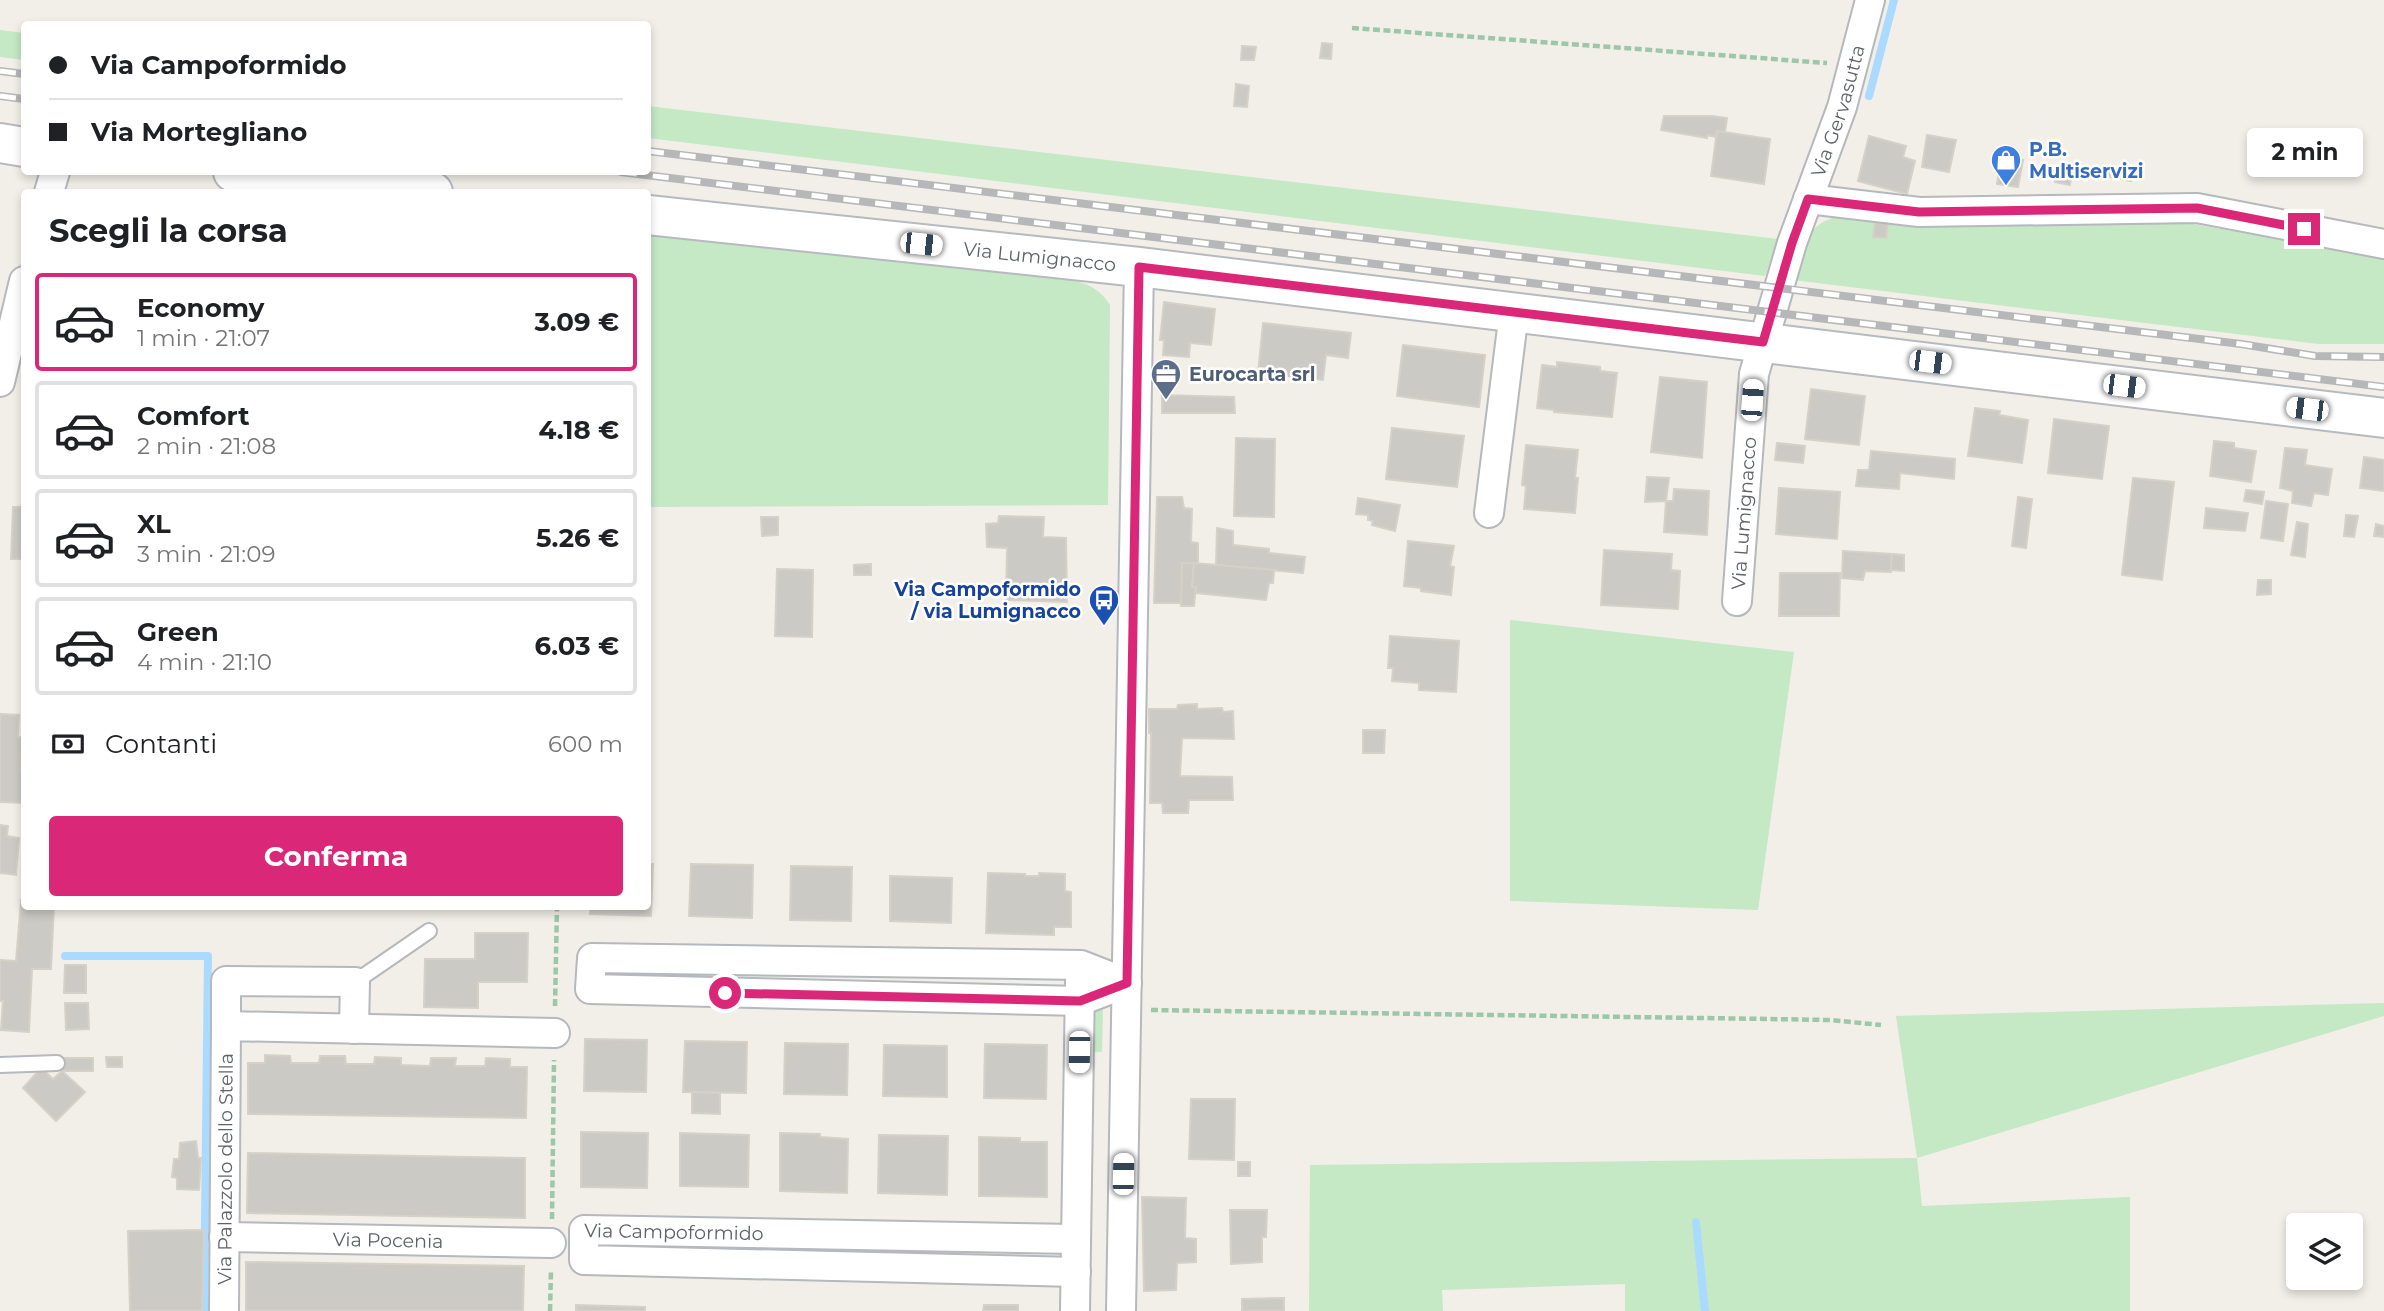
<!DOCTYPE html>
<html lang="it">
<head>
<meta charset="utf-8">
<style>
	:root { --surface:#fff; --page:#f2f2f2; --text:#202124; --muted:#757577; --line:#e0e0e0; --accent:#db2777 }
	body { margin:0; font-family:Montserrat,sans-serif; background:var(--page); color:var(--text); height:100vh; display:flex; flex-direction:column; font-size:26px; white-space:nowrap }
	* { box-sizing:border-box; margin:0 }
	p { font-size:23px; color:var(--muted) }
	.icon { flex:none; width:38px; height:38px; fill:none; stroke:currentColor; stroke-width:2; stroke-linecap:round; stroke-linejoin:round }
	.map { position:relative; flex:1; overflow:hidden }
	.drawer { position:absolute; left:21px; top:189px; width:630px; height:721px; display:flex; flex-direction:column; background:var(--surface); border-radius:7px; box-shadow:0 4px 10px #0003 }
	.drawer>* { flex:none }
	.hud { position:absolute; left:21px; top:21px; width:630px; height:154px; border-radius:7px; box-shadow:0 4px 10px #0003; display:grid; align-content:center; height:154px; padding:0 28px; background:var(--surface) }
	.buttons { position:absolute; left:2286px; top:1213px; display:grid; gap:14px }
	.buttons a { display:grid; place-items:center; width:77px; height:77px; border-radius:7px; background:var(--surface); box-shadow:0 4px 10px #0003; font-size:35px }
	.end { position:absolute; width:32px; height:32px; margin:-16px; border:9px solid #db2777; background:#fff; box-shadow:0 0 0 4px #fff }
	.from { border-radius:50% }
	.bubble { position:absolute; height:49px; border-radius:7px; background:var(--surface); box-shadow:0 4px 10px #0003; font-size:23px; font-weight:700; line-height:49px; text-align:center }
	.car { position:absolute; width:21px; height:42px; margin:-21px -10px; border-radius:9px; box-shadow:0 0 5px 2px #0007; background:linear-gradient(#fff 24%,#345 0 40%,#fff 0 76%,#345 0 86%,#fff 0) }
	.hud b { display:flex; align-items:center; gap:24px; height:66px; font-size:26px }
	.hud b+b { border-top:2px solid var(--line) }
	.hud i { width:18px; height:18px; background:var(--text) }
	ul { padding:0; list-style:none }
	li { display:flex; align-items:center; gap:21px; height:98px; margin:0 14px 10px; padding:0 14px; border:4px solid var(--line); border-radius:7px }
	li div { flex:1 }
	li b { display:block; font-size:26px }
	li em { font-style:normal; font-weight:700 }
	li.on { border-color:var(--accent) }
	li>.icon { width:63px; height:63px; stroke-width:1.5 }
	h2 { padding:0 28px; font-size:32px; line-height:84px }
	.pay { display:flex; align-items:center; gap:18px; height:77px; padding:0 28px; font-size:26px }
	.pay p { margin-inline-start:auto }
	.button { display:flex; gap:14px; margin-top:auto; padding:14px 28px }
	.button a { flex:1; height:80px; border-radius:7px; background:var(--accent); color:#fff; font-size:28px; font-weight:700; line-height:80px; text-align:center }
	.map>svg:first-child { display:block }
</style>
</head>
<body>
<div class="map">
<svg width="2384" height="1311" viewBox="0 0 2384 1311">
	<rect width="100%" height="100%" fill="#f1efe8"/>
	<!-- green -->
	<g fill="#c5e8c5">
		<path d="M0 30 24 33V60L0 57Z"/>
		<path d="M648 106 1778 239 1765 276 648 138Z"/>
		<path d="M1846 215 1916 222 2042 225 2170 220 2384 258V344H2318L1793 280C1801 247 1807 220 1846 215Z"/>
		<path d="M648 232 1050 277C1074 280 1096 282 1110 305L1108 505 648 507Z"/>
		<path d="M1510 620 1794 652 1758 910 1510 901Z"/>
		<path d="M2384 1003V1016L1917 1158 1922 1206 2130 1197V1311H1625V1284L1442 1290 1443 1311H1309L1310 1165 1917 1158 1896 1016Z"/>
		<path d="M1094 1007H1103L1102 1052H1093Z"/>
	</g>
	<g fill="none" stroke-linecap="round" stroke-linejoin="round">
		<!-- stream -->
		<g stroke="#aadaff" stroke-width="8">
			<path d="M1869 96 1894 0"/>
			<path d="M65 956H208L204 1311"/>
			<path d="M1696 1222 1705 1311"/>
		</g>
	</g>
	<!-- building -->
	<g fill="#cccac5" stroke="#d6d1c6" stroke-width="2">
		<path d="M1322 43 1332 44 1331 59 1320 58Z"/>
		<path d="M1242 46 1256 47 1254 60H1241Z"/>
		<path d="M1236 84 1249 86 1247 107 1234 106Z"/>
		<path d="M1664 116H1712L1727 118 1725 132 1717 131 1716 137 1707 135V138L1661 130Z"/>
		<path d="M1717 131 1770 139 1764 184 1711 176Z"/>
		<path d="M1927 135 1956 140 1949 172 1922 167Z"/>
		<path d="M1869 136 1906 146 1903 157 1915 161 1907 194 1858 181Z"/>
		<path d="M2001 157 2023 160 2018 187 1997 184Z"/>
		<path d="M2057 166 2072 169 2070 185 2055 182Z"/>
		<path d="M2096 166 2132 173 2131 181 2094 174Z"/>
		<path d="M1875 222 1888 223 1886 238 1873 237Z"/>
		<path d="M1164 302 1215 309 1211 345 1190 343 1189 357 1163 355 1164 340H1160Z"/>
		<path d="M1263 323 1351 333 1348 358 1326 355 1323 380 1258 373Z"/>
		<path d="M1403 345 1485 355 1479 407 1397 396Z"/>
		<path d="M1557 362 1600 367V371L1617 373 1612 417 1554 412V410L1537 408 1542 365 1557 367Z"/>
		<path d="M1660 377 1707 382 1702 458 1651 452Z"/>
		<path d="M1811 389 1865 396 1859 445 1805 439Z"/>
		<path d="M1162 395 1234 397 1235 413H1162Z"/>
		<path d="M1975 408 2000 411 1999 415 2028 420 2022 463 1968 456Z"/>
		<path d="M2054 419 2109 426 2102 479 2048 473Z"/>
		<path d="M1392 428 1464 436 1457 487 1386 479Z"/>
		<path d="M1236 438 1275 439 1274 517 1234 516Z"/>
		<path d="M2214 441 2234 443V448L2256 451 2251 482 2210 476Z"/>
		<path d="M1777 443 1805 446 1803 463 1775 460Z"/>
		<path d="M1526 445 1578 450 1575 478H1578L1575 513 1524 509 1526 486 1522 485Z"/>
		<path d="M2285 448 2307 450 2305 465 2332 469 2328 495 2314 493 2311 506 2292 503 2293 491 2280 488Z"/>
		<path d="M1871 451 1955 459 1954 479 1900 473 1899 489 1856 486 1858 470H1869Z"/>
		<path d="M2364 457 2384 460V491L2360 488Z"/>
		<path d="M1647 477 1669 478 1666 501 1645 502Z"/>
		<path d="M2133 478 2174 482 2162 580 2122 575Z"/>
		<path d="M1779 488 1840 492 1837 539 1776 534Z"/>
		<path d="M1674 489 1709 491 1707 535 1664 532 1666 501H1673Z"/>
		<path d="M2246 490 2264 492 2262 504 2244 501Z"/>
		<path d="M1157 497H1182L1184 508 1192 509 1191 542 1198 543V563H1182V603H1154Z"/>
		<path d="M2018 497 2032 499 2026 548 2012 546Z"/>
		<path d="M1358 498 1400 505 1395 531 1372 525 1373 521 1368 520V515L1356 514Z"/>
		<path d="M2266 501 2288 504 2283 541 2261 538Z"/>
		<path d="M13 507H24V559H11Z"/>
		<path d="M2206 508 2248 513 2245 531 2204 528Z"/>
		<path d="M2346 515 2358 516 2354 537 2344 536Z"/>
		<path d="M999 516 1044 517 1043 537 1066 538 1067 602 1006 600 1007 548 987 547 986 524 998 523Z"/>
		<path d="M761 517H778V535L762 536Z"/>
		<path d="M2297 522 2308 524 2305 557 2291 555Z"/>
		<path d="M2376 524 2384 526V537L2374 536Z"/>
		<path d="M1217 528 1233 531V545L1269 549V553L1305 557 1303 573 1216 565Z"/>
		<path d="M1408 541 1454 546 1450 566 1454 567 1451 595 1421 591V588L1404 586Z"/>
		<path d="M1604 550 1672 554 1671 570 1680 571 1678 609 1601 605Z"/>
		<path d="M1843 551 1892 554 1891 572 1865 571 1863 580 1842 578Z"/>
		<path d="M1892 554 1904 555V571L1891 570Z"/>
		<path d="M1182 563H1194L1192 587H1196L1194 606H1181Z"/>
		<path d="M1194 563 1274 570 1273 583H1269L1266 600 1196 593V587H1192Z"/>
		<path d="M871 564V575H854V565Z"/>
		<path d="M777 569 813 570 812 637 775 636Z"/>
		<path d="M1780 573H1840L1839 616H1779Z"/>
		<path d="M2258 580H2271V594L2257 595Z"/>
		<path d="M1390 636 1459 641 1456 692 1419 690V683L1392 681 1393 668H1388Z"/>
		<path d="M1197 704V709L1222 708 1223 712 1233 711 1234 739 1182 738 1180 776 1232 777 1233 800H1189L1188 813H1163L1162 803H1150L1151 733H1149V709H1177L1178 705Z"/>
		<path d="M0 714 19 715 18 737H22L21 772H24V803L0 802Z"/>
		<path d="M1363 730H1385L1384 753H1363Z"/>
		<path d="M0 825 8 826 7 836 19 838 16 875 0 873Z"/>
		<path d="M648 864H653L651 916 590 914V906H648Z"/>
		<path d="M691 864 753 865 752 918 689 916Z"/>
		<path d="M791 866 852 867 851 921 790 920Z"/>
		<path d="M988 873 1025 874V876H1039V873L1065 874V891L1071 892V927H1054V935L986 933Z"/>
		<path d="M890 876 952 878 951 923 890 921Z"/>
		<path d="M21 900H24V906H54L51 969H32L29 1032 1 1030 3 1001H0V960L16 961Z"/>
		<path d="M475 933H528L527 982H478V1008L424 1007 425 959H475Z"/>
		<path d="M65 965H86V993H64Z"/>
		<path d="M65 1003H88L89 1029 66 1030Z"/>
		<path d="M585 1039 647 1040 646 1092 584 1091Z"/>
		<path d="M685 1041 747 1042 746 1093 683 1092Z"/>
		<path d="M785 1043 848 1044 847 1095 784 1094Z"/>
		<path d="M985 1044 1047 1045 1046 1099 984 1098Z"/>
		<path d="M884 1045 947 1046V1097L883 1096Z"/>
		<path d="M265 1055 290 1056 291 1063H319L320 1056H345L346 1064H374L375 1057 401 1058V1065L430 1066 431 1058H456L455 1066H485L486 1058 510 1059V1067H527L526 1118 248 1114V1063H265Z"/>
		<path d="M106 1057H122V1067H107Z"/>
		<rect x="62" y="1058" width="31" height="13"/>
		<path d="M41 1068 53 1079 62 1071 85 1092 56 1121 23 1088Z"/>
		<path d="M692 1092 720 1093V1114L692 1113Z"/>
		<path d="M1191 1099H1235L1234 1160 1189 1159Z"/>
		<path d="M581 1132 648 1133 647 1188 581 1187Z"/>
		<path d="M680 1133 749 1135 748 1187 680 1186Z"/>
		<path d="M780 1133 820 1134V1137L848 1139 847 1193 780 1191Z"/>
		<path d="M879 1135 948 1136 947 1195 878 1193Z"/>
		<path d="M979 1137 1020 1138V1142H1047V1197L979 1196Z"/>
		<path d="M196 1141 198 1158H201L199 1190 177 1189V1178L172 1177 174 1159H179L180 1143Z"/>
		<path d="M248 1153 525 1158V1218L247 1213Z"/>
		<rect x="1238" y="1162" width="12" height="14"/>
		<path d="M1142 1197 1186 1198 1185 1238 1196 1239V1262L1177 1263 1176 1290 1144 1291Z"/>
		<path d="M1230 1210H1267L1266 1237H1262V1262L1231 1264Z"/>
		<path d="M204 1230 202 1311H130L128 1231Z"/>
		<path d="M246 1262 524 1266 523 1311H246Z"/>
		<path d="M1284 1298V1311H1242V1299Z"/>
		<path d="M576 1305 645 1307V1311H576Z"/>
		<path d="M984 1305H1018V1311H983Z"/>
	</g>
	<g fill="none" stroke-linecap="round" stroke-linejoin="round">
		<!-- service casing -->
		<g stroke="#b5b8bc" stroke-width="18">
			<g id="service">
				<path d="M355 982 429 931"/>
				<path d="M0 1065 57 1063"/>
			</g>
		</g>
		<!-- minor casing -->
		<g stroke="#b5b8bc" stroke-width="32">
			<g id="minor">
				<path d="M49 192 55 172"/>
				<path d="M1808 199 1919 212 2197 208 2384 244"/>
				<path d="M0 382 24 281"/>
				<path d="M1489 513 1514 312"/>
				<path id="s1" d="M1737 601 1754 374 1792 243 1842 107 1870 0"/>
				<path d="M592 958 1081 965 1127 983 1080 1001 590 989Z"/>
				<path d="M226 1026V981L355 982 354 1029"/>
				<path id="s2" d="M224 1237 551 1243"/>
				<path id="s3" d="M1076 1272 584 1260V1230L1076 1239"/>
				<path id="s4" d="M224 1311 226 1026 555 1033"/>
				<path d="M1075 1311 1080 981"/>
				<path d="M1121 1311 1139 267"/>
			</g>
		</g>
		<!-- secondary casing -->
		<g stroke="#b6babf" stroke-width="42">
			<g id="secondary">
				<path d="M0 143 24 147"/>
				<path d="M233 172 433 192"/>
				<path id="s5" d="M648 215 1139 267 2384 418"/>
			</g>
		</g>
		<!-- path -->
		<g stroke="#9cc7a9" stroke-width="4.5" stroke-dasharray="7 3.5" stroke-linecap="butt">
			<path d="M1352 28 1827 63"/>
			<path d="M555 1006 557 906"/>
			<path d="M1151 1010 1769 1019 1830 1020 1881 1025"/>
			<path d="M552 1219 554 1060"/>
			<path d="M550 1311 551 1270"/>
		</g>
		<!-- service -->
		<use href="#service" stroke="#fff" stroke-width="14"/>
		<!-- minor -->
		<use href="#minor" stroke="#fff" stroke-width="28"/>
		<!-- secondary -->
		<use href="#secondary" stroke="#fff" stroke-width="38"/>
		<!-- rail casing -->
		<g stroke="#b6b7b8" stroke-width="8">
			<g id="rail">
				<path d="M0 71 24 74"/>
				<path d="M0 96 24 99"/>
				<path d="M648 151 2241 344 2315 356 2384 357"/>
				<path d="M621 172 2384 387"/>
			</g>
		</g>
		<!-- rail -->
		<use href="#rail" stroke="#fff" stroke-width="5" stroke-dasharray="16" stroke-linecap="butt"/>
	</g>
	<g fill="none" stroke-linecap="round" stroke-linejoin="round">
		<!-- route -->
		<path stroke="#db2777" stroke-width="9" d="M725 993 1080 1001 1127 983 1139 267 1763 342 1792 243 1808 199 1919 212 2197 208 2304 229"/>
	</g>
	<!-- icons -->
	<defs>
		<g id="shop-pin" transform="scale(1.575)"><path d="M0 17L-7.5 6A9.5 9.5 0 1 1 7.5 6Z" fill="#3f7fe0" stroke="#fff"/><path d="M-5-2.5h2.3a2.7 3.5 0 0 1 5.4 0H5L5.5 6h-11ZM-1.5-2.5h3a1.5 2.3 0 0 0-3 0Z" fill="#fff"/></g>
		<g id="office-pin" transform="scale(1.575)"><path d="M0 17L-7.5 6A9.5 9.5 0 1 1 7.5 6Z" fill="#5c6f8a" stroke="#fff"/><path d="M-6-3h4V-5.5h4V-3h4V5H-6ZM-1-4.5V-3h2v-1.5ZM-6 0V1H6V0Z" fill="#fff"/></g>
		<g id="bus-pin" transform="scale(1.575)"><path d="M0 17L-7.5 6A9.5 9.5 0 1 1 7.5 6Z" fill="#1a4fb4" stroke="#fff"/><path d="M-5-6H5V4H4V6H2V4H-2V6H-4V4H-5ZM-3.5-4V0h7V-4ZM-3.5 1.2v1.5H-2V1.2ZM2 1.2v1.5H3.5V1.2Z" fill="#fff"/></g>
	</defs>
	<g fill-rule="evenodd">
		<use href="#shop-pin" x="2006" y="160"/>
		<use href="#office-pin" x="1166" y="374"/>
		<use href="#bus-pin" x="1104" y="600"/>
	</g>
	<g text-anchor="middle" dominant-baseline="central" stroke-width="5" stroke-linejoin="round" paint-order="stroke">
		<!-- street labels -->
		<g font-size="19" fill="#5f6368" stroke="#fff">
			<text stroke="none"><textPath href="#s1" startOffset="504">Via Gervasutta</textPath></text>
			<text stroke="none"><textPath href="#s5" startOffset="394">Via Lumignacco</textPath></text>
			<text stroke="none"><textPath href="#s1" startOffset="88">Via Lumignacco</textPath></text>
			<text stroke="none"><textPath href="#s4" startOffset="142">Via Palazzolo dello Stella</textPath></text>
			<text stroke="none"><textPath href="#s3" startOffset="612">Via Campoformido</textPath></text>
			<text stroke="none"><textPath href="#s2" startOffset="164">Via Pocenia</textPath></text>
		</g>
		<!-- shop labels -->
		<g font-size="19" font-weight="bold" fill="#366cbe" stroke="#fff" text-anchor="start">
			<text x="2029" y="149">P.B.<tspan x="2029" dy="22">Multiservizi</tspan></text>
		</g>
		<!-- service labels -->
		<g font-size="19" font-weight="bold" fill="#4e5e75" stroke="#fff" text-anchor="start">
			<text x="1189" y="374">Eurocarta srl</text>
		</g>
		<!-- transit labels -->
		<g font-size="19" font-weight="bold" fill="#164399" stroke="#fff" text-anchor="end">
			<text x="1081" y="589">Via Campoformido<tspan x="1081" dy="22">/ via Lumignacco</tspan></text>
		</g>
	</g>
</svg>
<div class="buttons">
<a><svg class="icon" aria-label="layers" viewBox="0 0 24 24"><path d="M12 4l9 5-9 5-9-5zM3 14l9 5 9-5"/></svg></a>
</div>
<i class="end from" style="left:725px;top:993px"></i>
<i class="end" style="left:2304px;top:229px"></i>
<div class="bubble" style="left:2247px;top:128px;width:116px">2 min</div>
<i class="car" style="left:921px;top:244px;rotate:96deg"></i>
<i class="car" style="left:1930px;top:362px;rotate:97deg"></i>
<i class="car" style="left:2124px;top:386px;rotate:97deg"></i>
<i class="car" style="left:1752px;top:400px;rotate:4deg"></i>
<i class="car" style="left:2307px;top:409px;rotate:277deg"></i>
<i class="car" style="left:1079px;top:1052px;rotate:181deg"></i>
<i class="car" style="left:1123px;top:1174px;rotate:1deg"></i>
<div class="hud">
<b><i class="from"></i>Via Campoformido</b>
<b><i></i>Via Mortegliano</b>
</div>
<section class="drawer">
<h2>Scegli la corsa</h2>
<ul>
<li class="on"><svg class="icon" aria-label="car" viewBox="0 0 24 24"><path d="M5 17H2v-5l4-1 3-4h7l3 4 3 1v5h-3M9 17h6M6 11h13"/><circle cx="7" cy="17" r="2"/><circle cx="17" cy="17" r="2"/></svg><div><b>Economy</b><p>1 min · 21:07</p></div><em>3.09 €</em></li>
<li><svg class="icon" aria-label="car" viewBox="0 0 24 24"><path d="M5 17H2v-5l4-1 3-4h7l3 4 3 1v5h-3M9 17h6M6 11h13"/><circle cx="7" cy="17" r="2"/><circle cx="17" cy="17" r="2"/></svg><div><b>Comfort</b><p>2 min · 21:08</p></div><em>4.18 €</em></li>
<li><svg class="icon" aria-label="car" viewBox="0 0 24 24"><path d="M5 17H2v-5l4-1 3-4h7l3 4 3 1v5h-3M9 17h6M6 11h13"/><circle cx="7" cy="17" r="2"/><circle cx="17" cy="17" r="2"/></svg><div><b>XL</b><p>3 min · 21:09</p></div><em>5.26 €</em></li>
<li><svg class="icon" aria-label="car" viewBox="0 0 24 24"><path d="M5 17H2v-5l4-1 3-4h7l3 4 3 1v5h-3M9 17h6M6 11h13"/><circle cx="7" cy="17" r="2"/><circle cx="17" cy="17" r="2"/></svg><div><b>Green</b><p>4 min · 21:10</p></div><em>6.03 €</em></li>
</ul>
<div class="pay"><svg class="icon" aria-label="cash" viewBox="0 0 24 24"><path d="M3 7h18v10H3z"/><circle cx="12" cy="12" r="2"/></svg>Contanti<p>600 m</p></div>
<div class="button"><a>Conferma</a></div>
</section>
</div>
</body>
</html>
